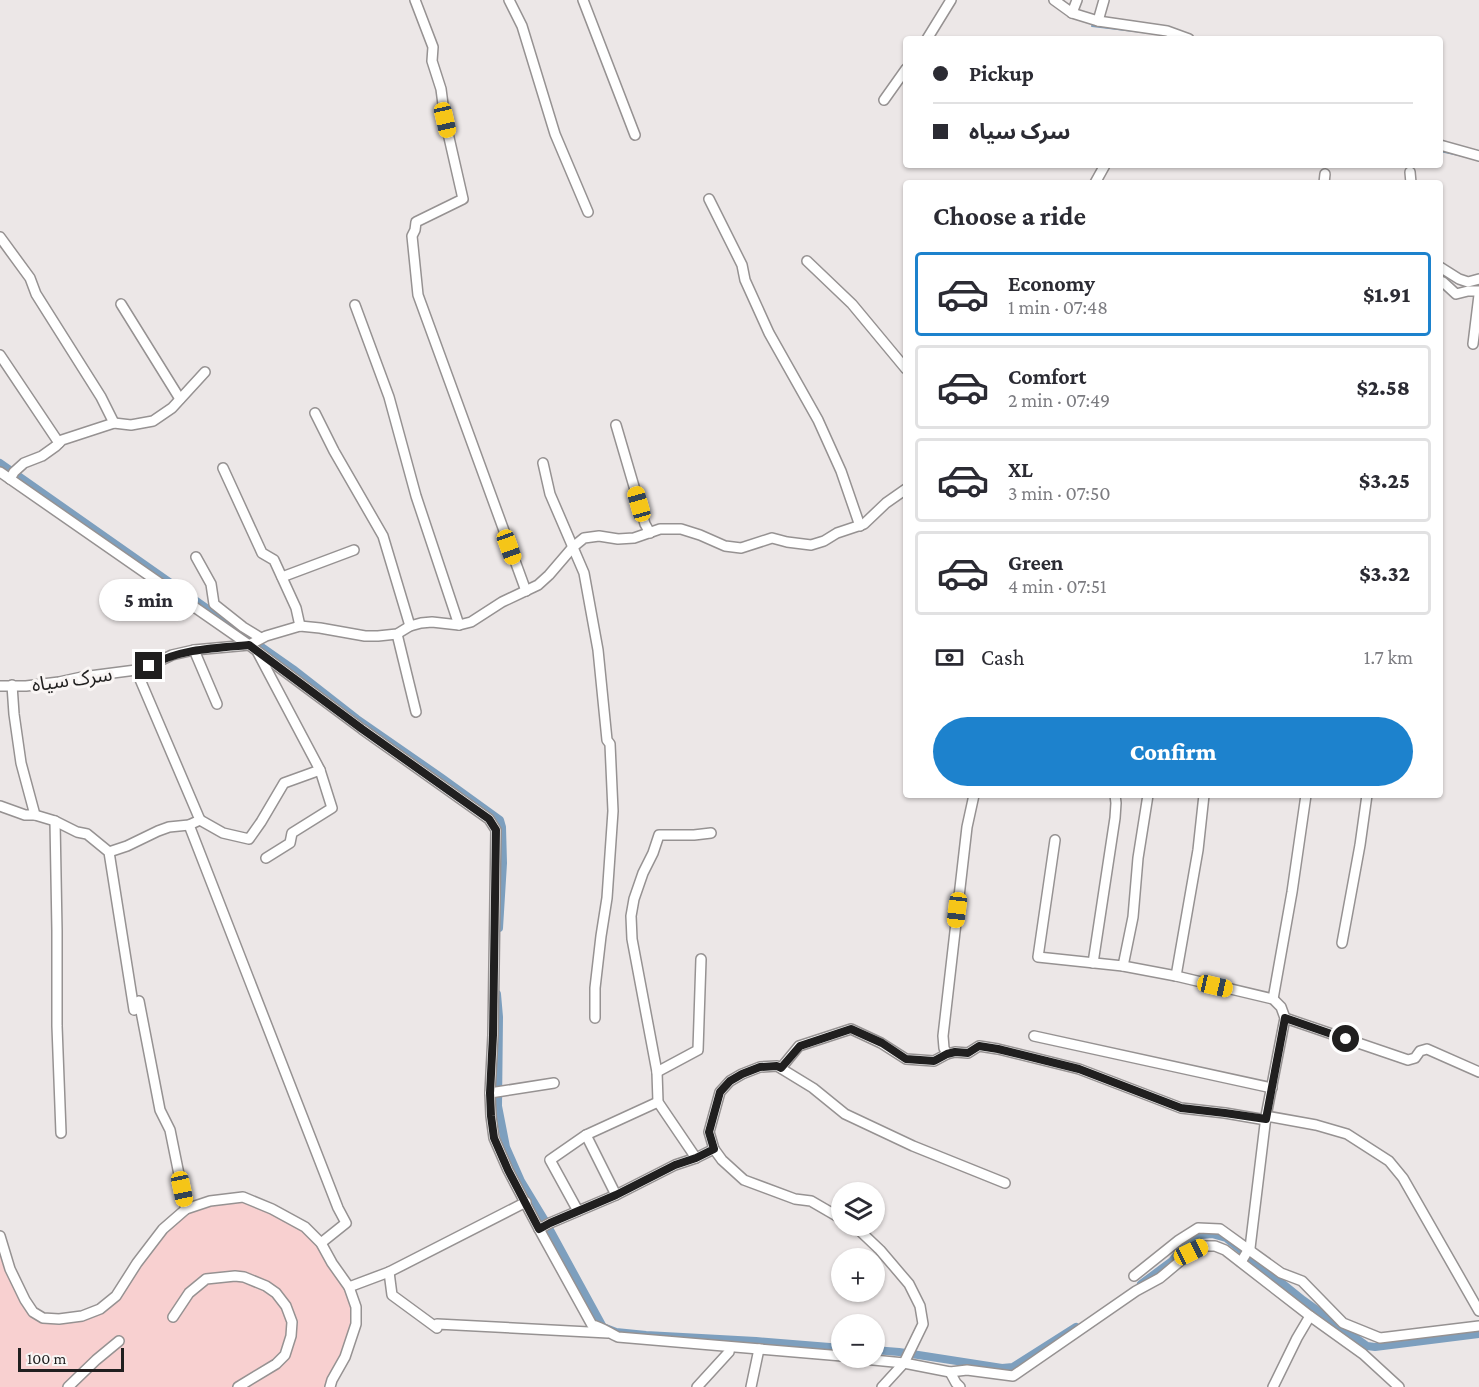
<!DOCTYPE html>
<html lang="en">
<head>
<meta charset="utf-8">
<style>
	:root { --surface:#fff; --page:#f2f2f3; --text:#2b2b33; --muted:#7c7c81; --line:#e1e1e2; --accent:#1d82cd }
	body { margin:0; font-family:"Crimson Pro","Noto Sans Arabic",serif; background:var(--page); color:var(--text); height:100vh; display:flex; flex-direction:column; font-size:22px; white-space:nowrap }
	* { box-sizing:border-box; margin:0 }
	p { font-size:20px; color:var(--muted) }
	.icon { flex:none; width:33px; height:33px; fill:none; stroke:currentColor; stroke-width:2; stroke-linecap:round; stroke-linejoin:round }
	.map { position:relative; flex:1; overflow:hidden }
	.drawer { position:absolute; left:903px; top:180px; width:540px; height:618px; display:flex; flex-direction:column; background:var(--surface); border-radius:6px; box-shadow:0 2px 4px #0004 }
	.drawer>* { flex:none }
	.hud { position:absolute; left:903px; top:36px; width:540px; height:132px; border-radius:6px; box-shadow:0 2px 4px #0004; display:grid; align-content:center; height:132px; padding:0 30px; background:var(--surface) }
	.tools { position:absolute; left:831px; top:1182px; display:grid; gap:12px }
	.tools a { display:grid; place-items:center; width:54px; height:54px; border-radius:50%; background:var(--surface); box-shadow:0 2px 4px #0004; font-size:30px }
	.scale { position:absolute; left:18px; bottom:15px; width:106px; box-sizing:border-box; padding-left:6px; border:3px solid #201f1f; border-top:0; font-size:16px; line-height:21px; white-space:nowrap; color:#201f1f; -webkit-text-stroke:4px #f9f5f4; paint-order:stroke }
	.end { position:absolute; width:27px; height:27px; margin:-14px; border:8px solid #201f1f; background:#fff; box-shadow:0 0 0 3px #fff }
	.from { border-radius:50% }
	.bubble { position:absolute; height:42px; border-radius:21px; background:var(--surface); box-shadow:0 2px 4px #0004; font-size:20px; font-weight:800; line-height:42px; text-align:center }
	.car { position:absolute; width:18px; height:36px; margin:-18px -9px; border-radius:8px; box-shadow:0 0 4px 2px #0007; background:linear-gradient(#f5c518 24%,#345 0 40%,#f5c518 0 76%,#345 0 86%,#f5c518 0) }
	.hud b { display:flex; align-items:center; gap:21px; height:57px; font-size:22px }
	.hud b+b { border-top:2px solid var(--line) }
	.hud i { width:15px; height:15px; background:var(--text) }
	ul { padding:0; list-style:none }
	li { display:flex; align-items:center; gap:18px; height:84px; margin:0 12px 9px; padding:0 18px; border:3px solid var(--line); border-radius:6px }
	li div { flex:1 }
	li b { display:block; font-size:22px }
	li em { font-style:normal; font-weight:800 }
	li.current { border-color:var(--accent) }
	li>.icon { width:54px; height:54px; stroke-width:1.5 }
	h2 { padding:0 30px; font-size:27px; line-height:72px }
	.pay { display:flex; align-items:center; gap:15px; height:66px; padding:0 30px; font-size:22px }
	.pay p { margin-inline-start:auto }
	.action { display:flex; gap:12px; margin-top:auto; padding:12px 30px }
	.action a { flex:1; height:69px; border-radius:36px; background:var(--accent); color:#fff; font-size:24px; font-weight:800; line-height:69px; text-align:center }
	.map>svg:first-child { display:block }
</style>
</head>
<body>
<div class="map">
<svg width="1479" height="1387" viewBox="0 0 1479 1387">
	<rect width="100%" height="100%" fill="#ece7e7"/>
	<!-- green -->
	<path fill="#f8d0d0" d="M243 1197 305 1227 349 1287 356 1324 330 1387H0V1236L25 1300 43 1318 100 1309 137 1263 186 1209Z"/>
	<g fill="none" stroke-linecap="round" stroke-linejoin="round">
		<!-- stream -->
		<g stroke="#7d9fbe" stroke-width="2">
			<path d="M1092 26 1159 34 1171 37"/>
			<path d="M1440 151 1468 157"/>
		</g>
		<!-- canal -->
		<g stroke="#7d9fbe" stroke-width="8">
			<path d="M0 463 293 669 357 719 442 778 500 820 502 827 503 863 499 928"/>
			<path d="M497 994 499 1017 498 1106 506 1147 521 1181 544 1219 603 1327 616 1332 646 1335 756 1341 842 1348"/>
			<path d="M1141 1284 1172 1261 1187 1242 1201 1235 1212 1234 1226 1238 1303 1300 1367 1346 1375 1347 1479 1334"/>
			<path d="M874 1350 899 1352 1002 1368 1013 1367 1076 1327"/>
		</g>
		<!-- minor casing -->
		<g stroke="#969292" stroke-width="12">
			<g id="minor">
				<path d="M415 0 433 47 432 61 441 89 445 120 463 199 416 222 415 230 412 236 418 295 526 591"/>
				<path d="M509 0 522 26 555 134 588 212"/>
				<path d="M583 0 635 135"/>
				<path d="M1054 0 1072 13 1098 21 1167 31 1189 39"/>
				<path d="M1072 13 1077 0"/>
				<path d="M1098 21 1104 0"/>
				<path d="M927 39 951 0"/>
				<path d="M884 100 906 69"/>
				<path d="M1440 145 1479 156"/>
				<path d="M1410 172 1411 183"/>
				<path d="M1095 183 1105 165"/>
				<path d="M1324 183 1325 174"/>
				<path d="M709 199 742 265 745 280 769 333 818 420 841 471 860 526"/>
				<path d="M0 237 30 278 36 294 101 397 114 423"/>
				<path d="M807 261 852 304 906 369"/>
				<path d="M1440 267 1459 279 1468 282 1479 279"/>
				<path d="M1440 281 1443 282 1456 294 1468 291H1479"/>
				<path d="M121 304 180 399"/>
				<path d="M355 305 389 397 416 496 459 625"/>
				<path d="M1473 344 1479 295"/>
				<path d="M0 355 59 443"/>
				<path d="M315 413 334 451 383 536 410 626"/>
				<path d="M616 425 645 524 650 533"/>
				<path d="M543 463 550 494 584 573 598 650 607 740 610 744 613 811 607 898 601 936 595 988V1018"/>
				<path d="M223 468 262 553 274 560 296 608 300 626"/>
				<path d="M0 472 249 645 362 729 489 819 496 830 493 1035 490 1093 491 1116 494 1138 508 1170 539 1229 592 1325C602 1327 609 1333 618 1337L842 1356"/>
				<path d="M10 479 14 472 24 463 42 456 56 446 62 440 114 423 131 425 153 421 172 408 205 372"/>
				<path d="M196 557 211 584 214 604 243 627 261 638"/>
				<path d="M282 577 354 550"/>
				<path d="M397 634 416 712"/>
				<path d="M194 650 217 704"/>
				<path d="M258 653 320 770 332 808 292 833 290 843 266 858"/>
				<path d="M12 685 14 714 21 763 35 815 55 821 77 832 87 834 109 852 134 1010"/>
				<path d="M0 686H26L59 682 82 677 136 670 149 666 172 655 194 650 249 645 266 636 300 626 320 628 365 636H378L397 634 410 626 421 623 432 622 459 625 471 622 502 602 538 585 549 575 573 547 584 538 599 536 618 539 634 538 660 529H681L700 535 725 546 741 548 772 538 787 542 811 545 824 541 837 533 864 524 886 503 906 489"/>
				<path d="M0 806 25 815H35"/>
				<path d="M200 820 223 833 249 839 261 822 284 783 320 770"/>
				<path d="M55 821 57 931V1026L61 1133"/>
				<path d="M189 825 338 1208 346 1223 321 1243"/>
				<path d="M1055 840 1038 957 1123 966 1176 976 1273 999 1281 1007 1285 1018 1266 1116 1250 1248H1247V1252L1241 1262"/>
				<path d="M109 852 127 846 158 831 169 827 189 825 200 820 136 670"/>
				<path d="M1342 943 1360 845 1367 795"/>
				<path d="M1093 963 1115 818 1116 803 1115 795"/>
				<path d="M1123 966 1133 917 1138 858 1148 795"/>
				<path d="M1176 976 1198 850 1204 795"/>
				<path d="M1273 999 1292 892 1306 795"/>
				<path d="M139 1001 160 1110 170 1130 186 1209"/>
				<path d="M1285 1018 1408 1060 1415 1058 1420 1051 1427 1049 1479 1072"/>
				<path d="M1034 1036 1272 1088"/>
				<path d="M947 1054 944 1048 943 1036 967 827 974 795"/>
				<path d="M781 1068 799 1046 851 1029 881 1043 906 1059 934 1061 947 1054 955 1052 968 1053 979 1046 998 1049 1079 1069 1181 1108 1225 1113 1266 1120"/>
				<path d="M657 1072 698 1050 701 959"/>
				<path d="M490 1093 554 1083"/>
				<path d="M1266 1116 1316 1125 1347 1134 1389 1161 1403 1178 1479 1311"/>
				<path d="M586 1135 616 1195"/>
				<path d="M696 1158 658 1102 657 1072 632 939 631 916 634 899 643 873 653 853 659 835H694L711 833"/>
				<path d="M578 1211 550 1160 586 1135 658 1102"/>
				<path d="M842 1219 811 1201 795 1199 744 1180 722 1160 714 1149 709 1132 720 1092 730 1081 742 1074 760 1067 777 1066 813 1088 845 1114 913 1146 1005 1183"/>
				<path d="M851 1226 860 1231 880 1250 909 1284 920 1306 923 1324 904 1363 882 1387"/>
				<path d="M539 1229 550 1223 616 1195 675 1165 696 1158 714 1149"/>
				<path d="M0 1236 10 1269 25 1300 33 1312 43 1318 59 1319 82 1316 100 1309 116 1296 137 1263 163 1229 186 1209 210 1201 243 1197 272 1209 305 1227 321 1243 332 1263 349 1287 356 1307V1324L345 1357 332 1380 330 1387"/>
				<path d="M389 1272 526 1202"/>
				<path d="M1134 1276 1179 1240 1198 1228 1220 1229 1281 1273 1302 1281 1343 1323 1380 1338 1479 1326"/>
				<path d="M349 1287 389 1272 392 1295 437 1328V1324L608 1333"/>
				<path d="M173 1317 189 1293 206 1279 235 1276 244 1277 266 1286 276 1293 286 1306 292 1322 291 1336 285 1355 276 1364 238 1387"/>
				<path d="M853 1358 904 1363 950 1372 967 1370 1013 1376 1136 1291 1160 1278 1191 1252 1204 1246H1215L1225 1250 1310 1316 1363 1354 1399 1387"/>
				<path d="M950 1372 956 1383 960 1387"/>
				<path d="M68 1387 96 1360 119 1341"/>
				<path d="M697 1387 729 1352 730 1347"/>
				<path d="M751 1387 759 1349"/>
				<path d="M1273 1387 1297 1338 1310 1316"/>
			</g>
		</g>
		<!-- minor -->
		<use href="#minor" stroke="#fff" stroke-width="9"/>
	</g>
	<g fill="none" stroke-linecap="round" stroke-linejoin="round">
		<!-- route -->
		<path stroke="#201f1f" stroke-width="8" d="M149 666C180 649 214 648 249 645L362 729 489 819 496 830 493 1035 490 1093 491 1116 494 1138 508 1170 539 1229 550 1223 616 1195 675 1165 696 1158 714 1149 709 1132 720 1092 730 1081 742 1074 760 1067 777 1066 781 1068 800 1046 851 1029 882 1043 906 1059 934 1061 947 1054 955 1052 968 1053 979 1046 998 1049 1079 1069 1181 1108 1225 1113 1266 1119 1285 1018 1346 1039"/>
	</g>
	<g text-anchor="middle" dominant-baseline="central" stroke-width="6" stroke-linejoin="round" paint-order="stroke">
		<!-- street labels -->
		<g font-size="20" fill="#201f1f" stroke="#f9f5f4">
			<text transform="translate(72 679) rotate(-8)">سرک سیاه</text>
		</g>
	</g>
</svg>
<div class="tools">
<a><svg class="icon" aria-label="layers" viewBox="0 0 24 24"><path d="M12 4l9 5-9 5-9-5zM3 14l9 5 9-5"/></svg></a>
<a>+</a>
<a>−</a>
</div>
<div class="scale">100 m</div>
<i class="end from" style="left:1346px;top:1039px"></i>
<i class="end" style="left:149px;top:666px"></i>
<div class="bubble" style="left:99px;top:579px;width:99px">5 min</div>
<i class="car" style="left:445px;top:120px;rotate:167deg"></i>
<i class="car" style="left:639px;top:504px;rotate:344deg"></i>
<i class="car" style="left:509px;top:547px;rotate:160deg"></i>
<i class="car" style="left:957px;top:910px;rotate:187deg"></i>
<i class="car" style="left:1215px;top:986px;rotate:103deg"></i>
<i class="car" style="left:182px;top:1189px;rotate:168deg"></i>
<i class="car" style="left:1191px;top:1252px;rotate:64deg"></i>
<div class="hud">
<b><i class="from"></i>Pickup</b>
<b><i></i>سرک سیاه</b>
</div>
<section class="drawer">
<h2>Choose a ride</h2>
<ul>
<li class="current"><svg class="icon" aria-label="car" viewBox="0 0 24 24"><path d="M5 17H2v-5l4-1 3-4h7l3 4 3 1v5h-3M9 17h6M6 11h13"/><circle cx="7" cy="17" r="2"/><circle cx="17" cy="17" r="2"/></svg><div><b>Economy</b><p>1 min · 07:48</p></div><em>$1.91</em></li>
<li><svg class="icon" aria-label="car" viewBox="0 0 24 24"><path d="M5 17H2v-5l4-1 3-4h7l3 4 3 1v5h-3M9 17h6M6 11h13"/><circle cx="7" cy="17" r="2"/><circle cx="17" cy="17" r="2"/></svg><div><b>Comfort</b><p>2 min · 07:49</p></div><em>$2.58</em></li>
<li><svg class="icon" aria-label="car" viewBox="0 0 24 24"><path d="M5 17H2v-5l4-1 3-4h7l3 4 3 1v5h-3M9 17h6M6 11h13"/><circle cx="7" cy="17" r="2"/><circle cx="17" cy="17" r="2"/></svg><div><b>XL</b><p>3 min · 07:50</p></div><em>$3.25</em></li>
<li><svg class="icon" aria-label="car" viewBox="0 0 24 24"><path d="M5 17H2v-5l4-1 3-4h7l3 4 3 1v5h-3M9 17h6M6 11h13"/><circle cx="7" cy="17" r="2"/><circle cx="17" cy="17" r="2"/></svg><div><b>Green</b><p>4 min · 07:51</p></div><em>$3.32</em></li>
</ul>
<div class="pay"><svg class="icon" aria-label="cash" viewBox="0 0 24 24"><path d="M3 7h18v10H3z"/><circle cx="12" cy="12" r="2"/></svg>Cash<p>1.7 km</p></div>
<div class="action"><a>Confirm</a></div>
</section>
</div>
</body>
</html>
